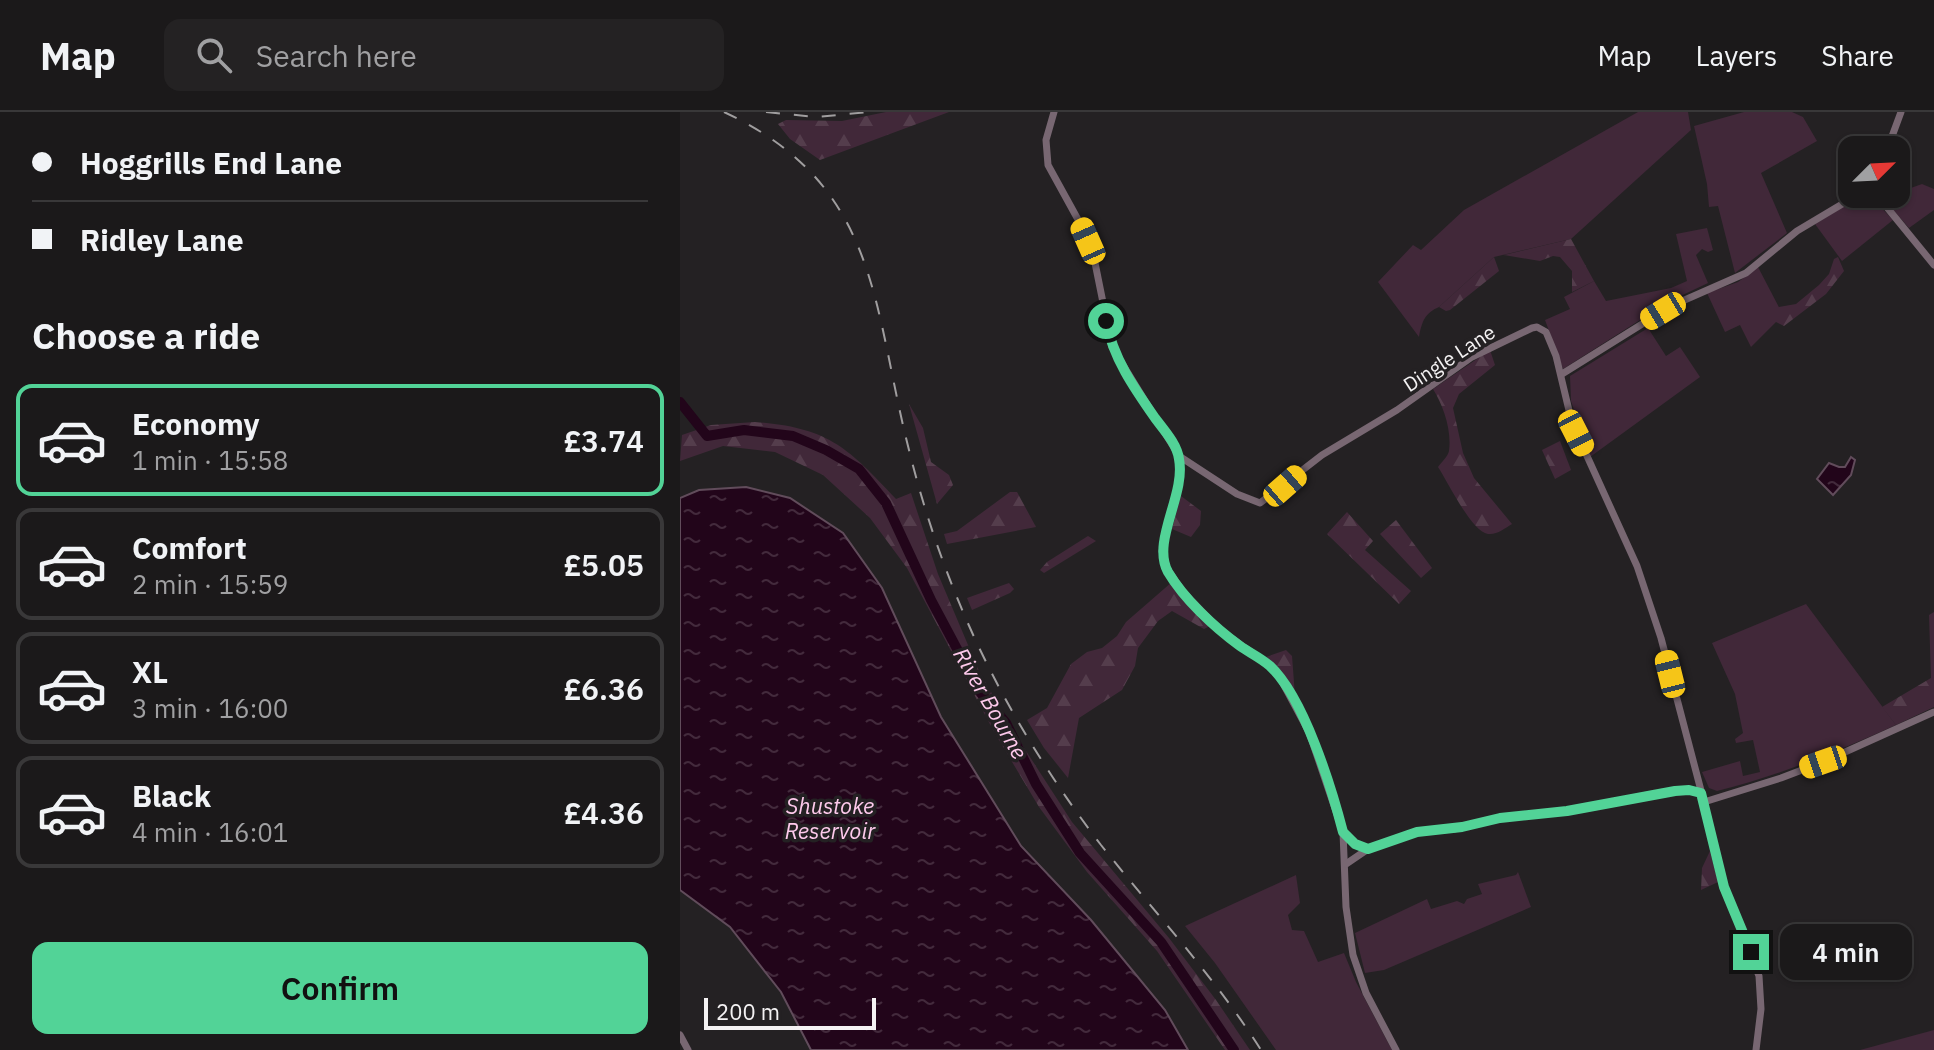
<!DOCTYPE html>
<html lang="en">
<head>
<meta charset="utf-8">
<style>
	:root { --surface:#1b191a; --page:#242223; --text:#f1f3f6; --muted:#a0a0a2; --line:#393839; --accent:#52d397 }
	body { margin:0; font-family:"IBM Plex Sans",sans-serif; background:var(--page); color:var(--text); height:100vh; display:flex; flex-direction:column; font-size:30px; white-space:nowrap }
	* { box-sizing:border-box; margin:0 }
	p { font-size:26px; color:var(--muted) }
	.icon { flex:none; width:44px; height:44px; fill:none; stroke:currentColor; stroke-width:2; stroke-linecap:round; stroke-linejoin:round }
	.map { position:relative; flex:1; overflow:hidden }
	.panel { display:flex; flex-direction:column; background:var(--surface); width:680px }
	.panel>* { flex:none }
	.top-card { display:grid; align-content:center; height:176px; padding:0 32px; background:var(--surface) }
	.needle { width:52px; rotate:66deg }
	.fabs { position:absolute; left:1158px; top:24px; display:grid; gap:16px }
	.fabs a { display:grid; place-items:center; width:72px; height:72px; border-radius:16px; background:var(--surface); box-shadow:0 2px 6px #0004,0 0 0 2px var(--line); font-size:40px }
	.scale { position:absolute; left:24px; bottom:20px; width:172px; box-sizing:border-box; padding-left:8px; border:4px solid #f4f2f3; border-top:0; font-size:22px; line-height:28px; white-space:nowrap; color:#f4f2f3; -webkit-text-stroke:6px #242123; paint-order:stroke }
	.end { position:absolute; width:36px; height:36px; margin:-18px; border:10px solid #52d397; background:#111; box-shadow:0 0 0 4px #111 }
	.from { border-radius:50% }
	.bubble { position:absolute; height:56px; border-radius:16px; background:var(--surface); box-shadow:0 2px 6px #0004,0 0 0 2px var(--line); font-size:26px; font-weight:600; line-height:56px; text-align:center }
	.car { position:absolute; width:24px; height:48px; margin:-24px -12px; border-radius:10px; box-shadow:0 0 6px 2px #0007; background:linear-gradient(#f5c518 24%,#345 0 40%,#f5c518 0 76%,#345 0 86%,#f5c518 0) }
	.top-card b { display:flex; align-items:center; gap:28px; height:76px; font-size:30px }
	.top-card b+b { border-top:2px solid var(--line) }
	.top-card i { width:20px; height:20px; background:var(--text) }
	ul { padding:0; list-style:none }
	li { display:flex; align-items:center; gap:24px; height:112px; margin:0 16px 12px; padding:0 16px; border:4px solid var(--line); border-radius:16px }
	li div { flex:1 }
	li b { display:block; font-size:30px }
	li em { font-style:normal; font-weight:600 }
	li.on { border-color:var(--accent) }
	li>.icon { width:72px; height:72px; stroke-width:1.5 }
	h2 { padding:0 32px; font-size:36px; line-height:96px }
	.button { display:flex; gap:16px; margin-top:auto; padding:16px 32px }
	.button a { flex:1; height:92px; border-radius:16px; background:var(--accent); color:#111; font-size:32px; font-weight:600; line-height:92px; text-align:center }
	header { display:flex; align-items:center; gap:48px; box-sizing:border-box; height:112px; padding:0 40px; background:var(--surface); border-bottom:2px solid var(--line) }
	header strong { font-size:38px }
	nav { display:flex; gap:44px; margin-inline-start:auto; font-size:28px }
	.search { width:560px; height:72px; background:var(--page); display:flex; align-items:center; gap:20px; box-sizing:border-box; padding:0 28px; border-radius:16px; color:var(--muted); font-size:30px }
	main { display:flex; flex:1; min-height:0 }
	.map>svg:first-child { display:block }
</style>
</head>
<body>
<header>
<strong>Map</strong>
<div class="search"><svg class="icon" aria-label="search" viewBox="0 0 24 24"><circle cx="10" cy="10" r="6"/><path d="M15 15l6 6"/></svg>Search here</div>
<nav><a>Map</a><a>Layers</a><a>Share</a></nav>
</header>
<main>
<section class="panel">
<div class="top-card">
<b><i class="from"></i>Hoggrills End Lane</b>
<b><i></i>Ridley Lane</b>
</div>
<h2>Choose a ride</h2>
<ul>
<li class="on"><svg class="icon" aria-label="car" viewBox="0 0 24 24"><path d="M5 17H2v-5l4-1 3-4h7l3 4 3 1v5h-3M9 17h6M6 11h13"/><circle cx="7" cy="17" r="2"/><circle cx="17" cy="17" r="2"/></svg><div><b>Economy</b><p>1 min · 15:58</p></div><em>£3.74</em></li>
<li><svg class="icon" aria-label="car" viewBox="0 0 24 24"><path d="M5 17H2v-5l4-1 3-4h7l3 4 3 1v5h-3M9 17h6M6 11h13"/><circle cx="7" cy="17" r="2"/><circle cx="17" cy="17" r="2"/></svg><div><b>Comfort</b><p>2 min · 15:59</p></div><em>£5.05</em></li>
<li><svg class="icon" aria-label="car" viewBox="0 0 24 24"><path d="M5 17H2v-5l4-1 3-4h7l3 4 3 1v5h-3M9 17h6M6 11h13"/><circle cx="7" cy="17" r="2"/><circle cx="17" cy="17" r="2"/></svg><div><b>XL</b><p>3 min · 16:00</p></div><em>£6.36</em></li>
<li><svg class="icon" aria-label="car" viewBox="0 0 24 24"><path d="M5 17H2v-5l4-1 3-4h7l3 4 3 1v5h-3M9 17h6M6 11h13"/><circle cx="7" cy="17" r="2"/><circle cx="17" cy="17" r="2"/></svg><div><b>Black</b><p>4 min · 16:01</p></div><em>£4.36</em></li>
</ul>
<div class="button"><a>Confirm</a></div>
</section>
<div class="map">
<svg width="1254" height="938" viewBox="0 0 1254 938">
	<defs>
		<pattern id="forest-firs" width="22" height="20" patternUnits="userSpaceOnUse" patternTransform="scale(2)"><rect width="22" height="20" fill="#412839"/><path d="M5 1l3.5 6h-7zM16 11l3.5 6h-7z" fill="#543d4c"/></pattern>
		<pattern id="water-ripples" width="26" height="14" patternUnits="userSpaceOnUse" patternTransform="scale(2)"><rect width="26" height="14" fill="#22051a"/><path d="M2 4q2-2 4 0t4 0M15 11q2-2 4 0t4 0" fill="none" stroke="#432a3c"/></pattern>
	</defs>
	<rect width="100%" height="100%" fill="#242123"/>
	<!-- green -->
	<g fill="#412839">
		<path d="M958 0H1008L1011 18 891 127 814 145 759 195C745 201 742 209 739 225L698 170 733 133 741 138 784 98Z"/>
		<path d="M1064 0H1112L1123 5 1137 29 1081 61 1107 121 1055 161 1038 94 1029 95 1027 72 1014 14Z"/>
		<path d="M1242 72 1254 77V98L1229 116 1203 86Z"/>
		<path d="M1181 84 1193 87 1213 108 1162 149 1135 112Z"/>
		<path d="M1027 116 1033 138 1028 140 1022 137 1016 143 1028 171 990 189 883 257 865 208 890 197 884 185 914 169 926 189 991 176 1007 169 996 122Z"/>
		<path d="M1078 155 1103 203 1071 235 1060 213 1045 220 1027 181 1058 170Z"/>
		<path d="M968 216 986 244 1000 235 1020 265 910 345 891 289 890 264Z"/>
		<path d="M1126 492 1216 613C1156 640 1101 663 1037 679L1029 676 1022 660 1060 649 1063 664 1080 660 1073 628 1056 631 1055 627 1063 621 1055 582 1032 531Z"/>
		<path d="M838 760 851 795 704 858 685 861 675 821 747 787 751 797 777 789 784 792 787 787 802 782 798 772 836 763Z"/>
		<path d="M616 763 620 791 608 803 612 818 624 819 638 850 664 841 676 870 712 938H596L535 851 505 814Z"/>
		<path d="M1254 918V938H1180Z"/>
	</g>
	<!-- forest -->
	<g fill="url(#forest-firs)">
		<path d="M206 0H269L140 48 110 27 98 12 106 8 162 9Z"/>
		<path d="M891 127 914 169 892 180V159L880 145 873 144 860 149 824 143Z"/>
		<path d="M814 145 819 159 770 198 766 199 759 195Z"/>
		<path d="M1158 145 1164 159 1146 182 1104 214 1096 210 1094 204 1099 195 1116 192 1139 173 1149 162 1154 147Z"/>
		<path d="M810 238 815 253 779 282 773 296 783 341 794 366 832 412C825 416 817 423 808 422 791 419 768 370 758 355 762 350 768 344 769 339 772 318 763 293 753 277Z"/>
		<path d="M229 292 243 316 251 350 269 363 273 373 257 392Z"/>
		<path d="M75 310C149 316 167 335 216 387L231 381 258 462 299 559 337 625 392 710 489 826 536 888 570 938H545L477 839 407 760 359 695 313 618 227 456 190 406 143 363 95 340 43 334 0 349 2 323 31 313Z"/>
		<path d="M880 329 891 358 875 367 862 338Z"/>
		<path d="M330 380H337L356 415 267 432 264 422 277 419Z"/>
		<path d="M501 384 521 399 520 413 511 425 492 417Z"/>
		<path d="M667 400 693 429 685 438 731 479 719 492 647 422Z"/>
		<path d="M716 408 752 456 741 466 700 422Z"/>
		<path d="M408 424 416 429 364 461 360 458 367 450Z"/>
		<path d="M492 470 530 514 524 517 492 499 478 509 458 536 455 554 442 578 399 606 388 666 364 636 347 608 367 596 391 552 407 540 422 536 437 524 446 510Z"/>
		<path d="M329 471 334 477 330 481 292 498 287 486Z"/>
		<path d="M1254 500V595L1216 613 1202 595 1251 566 1249 503Z"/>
		<path d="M606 538 612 544 615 584 600 559 586 545Z"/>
		<path d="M1030 739 1038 770 1021 778 1022 756Z"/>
	</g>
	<!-- water -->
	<g fill="url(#water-ripples)" stroke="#614c5b" stroke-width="2">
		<path d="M1171 345 1175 348 1171 363 1153 383 1137 367 1149 351 1159 355H1165Z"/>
		<path d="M66 375 110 386 163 421 202 476 261 605 341 734 411 808 485 898 508 938H131L101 880 50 815 0 778V386L19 378Z"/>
	</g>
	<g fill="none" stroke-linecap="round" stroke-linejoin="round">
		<!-- river -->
		<path stroke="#22051a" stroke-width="10" d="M0 290 27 324 64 318 113 324 146 338 179 357 206 391 251 488 300 580 326 611 356 672 400 741 481 830 554 938"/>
		<!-- street -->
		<g stroke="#786772" stroke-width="7">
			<path d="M374 0 366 28 368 53 401 113 413 141 432 235 499 344 500 366 482 439 486 455 503 480 539 517 589 553 599 564 629 620 663 720 666 795 673 843 686 881 716 938"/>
			<path d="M1207 38 1221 0"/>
			<path d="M1196 82 1254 153"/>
			<path d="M882 262 991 194 1066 161 1117 119 1179 82"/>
			<path d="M499 344 557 382 580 391 642 343 717 298 792 245 852 216 857 215 866 220 876 244 892 311 957 454 981 526 1024 690 1044 775 1079 864 1081 897 1076 938"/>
			<path d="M1024 690 1101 666 1143 650 1254 600"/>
			<path d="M664 720 675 732 688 737"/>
			<path d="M666 752 688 737 737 720 774 717 820 706 887 699 995 679 1009 678 1021 681"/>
			<path d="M0 923 8 938"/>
		</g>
		<!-- rail -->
		<g stroke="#a09e9f" stroke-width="2" stroke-dasharray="14 14" stroke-linecap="butt">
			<path d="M44 0C200 73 192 193 229 338 245 403 267 466 295 527 329 600 372 669 421 733 475 801 534 864 581 938"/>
			<path d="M86 0 136 5 189 0"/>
		</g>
	</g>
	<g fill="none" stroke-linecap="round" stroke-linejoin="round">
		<!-- route -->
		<path stroke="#52d397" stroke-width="10" d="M426 209C433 246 454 276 475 306 484 318 497 332 499 347 506 383 471 429 488 460 504 487 534 515 560 534 570 541 581 546 590 554 624 586 651 674 663 720L675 732 688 737 737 720 782 715 820 706 887 699 995 679 1009 678 1021 681 1044 775 1071 840"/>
	</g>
	<g text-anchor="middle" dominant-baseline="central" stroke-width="7" stroke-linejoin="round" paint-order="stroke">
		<!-- street labels -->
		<g font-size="20" fill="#f4f2f3" stroke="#242123">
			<text transform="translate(769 246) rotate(-33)">Dingle Lane</text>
		</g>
		<!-- water labels -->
		<g font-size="22" font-style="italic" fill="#fecaec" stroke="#242123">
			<text transform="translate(311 591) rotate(60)">River Bourne</text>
			<text x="150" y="693">Shustoke<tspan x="150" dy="25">Reservoir</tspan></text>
		</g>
	</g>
</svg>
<div class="fabs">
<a><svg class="needle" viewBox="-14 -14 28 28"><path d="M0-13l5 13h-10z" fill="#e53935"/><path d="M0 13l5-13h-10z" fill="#a0a0a2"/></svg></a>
</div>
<div class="scale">200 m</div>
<i class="end from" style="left:426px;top:209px"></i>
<i class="end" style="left:1071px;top:840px"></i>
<div class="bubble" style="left:1100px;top:812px;width:132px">4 min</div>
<i class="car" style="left:408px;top:129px;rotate:336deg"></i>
<i class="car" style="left:983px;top:199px;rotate:239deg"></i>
<i class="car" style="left:896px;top:321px;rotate:153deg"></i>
<i class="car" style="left:605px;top:374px;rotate:49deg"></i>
<i class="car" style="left:990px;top:562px;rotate:346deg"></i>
<i class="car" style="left:1143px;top:650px;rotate:251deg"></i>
</div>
</main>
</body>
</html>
